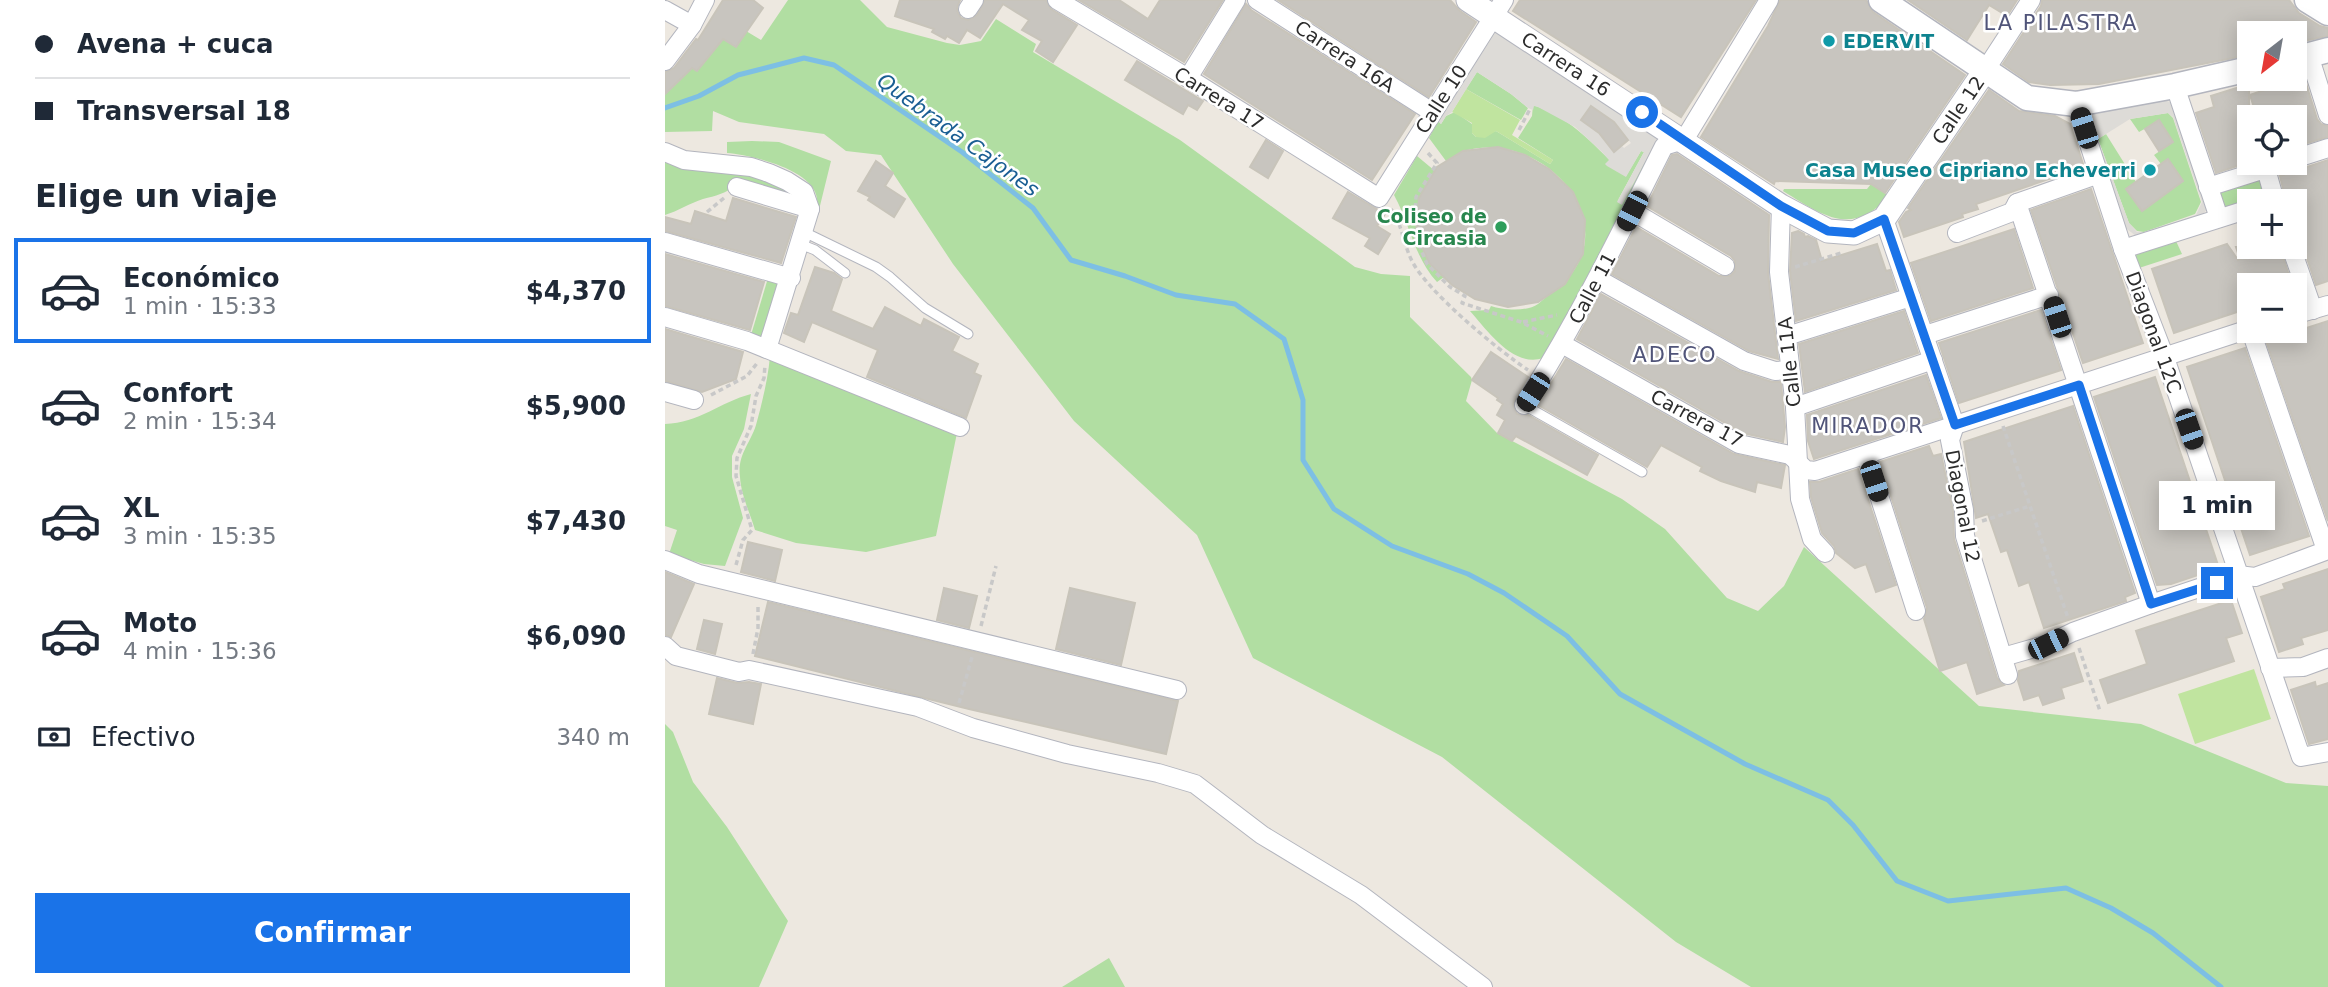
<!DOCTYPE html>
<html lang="es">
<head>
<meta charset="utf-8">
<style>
	:root { --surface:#fff; --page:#f2f2f3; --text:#1f2937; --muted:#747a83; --line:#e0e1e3; --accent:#1a73e8 }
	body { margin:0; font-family:"DejaVu Sans",sans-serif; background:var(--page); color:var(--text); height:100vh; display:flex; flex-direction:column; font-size:26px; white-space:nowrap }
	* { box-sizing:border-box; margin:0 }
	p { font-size:23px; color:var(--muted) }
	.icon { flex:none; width:38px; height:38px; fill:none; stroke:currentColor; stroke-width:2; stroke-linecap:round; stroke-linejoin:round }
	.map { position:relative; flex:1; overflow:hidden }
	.panel { display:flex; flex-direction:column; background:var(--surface); width:665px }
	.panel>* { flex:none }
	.banner { display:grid; align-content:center; height:154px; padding:0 35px; background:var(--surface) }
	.needle { width:46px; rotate:211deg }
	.fabs { position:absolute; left:1572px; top:21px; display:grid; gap:14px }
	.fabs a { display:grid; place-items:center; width:70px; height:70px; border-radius:0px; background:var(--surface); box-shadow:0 4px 18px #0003; font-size:35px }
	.end { position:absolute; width:32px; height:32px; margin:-16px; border:9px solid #1a73e8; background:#fff; box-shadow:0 0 0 4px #fff }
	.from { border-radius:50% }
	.bubble { position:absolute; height:49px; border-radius:0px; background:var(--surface); box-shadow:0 4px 18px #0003; font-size:23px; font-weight:600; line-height:49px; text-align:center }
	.car { position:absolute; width:21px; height:42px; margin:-21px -10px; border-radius:9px; box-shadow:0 0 5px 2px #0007; background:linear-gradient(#222 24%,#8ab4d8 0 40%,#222 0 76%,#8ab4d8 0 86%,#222 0) }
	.banner b { display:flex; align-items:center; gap:24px; height:66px; font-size:26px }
	.banner b+b { border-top:2px solid var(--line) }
	.banner i { width:18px; height:18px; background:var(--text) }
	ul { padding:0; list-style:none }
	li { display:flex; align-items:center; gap:21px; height:105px; margin:0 14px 10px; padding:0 21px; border:4px solid transparent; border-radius:0px }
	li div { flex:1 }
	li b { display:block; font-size:26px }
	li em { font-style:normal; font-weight:600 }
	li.selected { border-color:var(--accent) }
	li>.icon { width:63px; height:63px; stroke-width:1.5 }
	h2 { padding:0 35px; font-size:32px; line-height:84px }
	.pay { display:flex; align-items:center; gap:18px; height:77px; padding:0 35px; font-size:26px }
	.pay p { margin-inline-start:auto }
	.button { display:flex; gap:14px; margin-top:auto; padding:14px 35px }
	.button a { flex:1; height:80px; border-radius:0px; background:var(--accent); color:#fff; font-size:28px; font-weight:600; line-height:80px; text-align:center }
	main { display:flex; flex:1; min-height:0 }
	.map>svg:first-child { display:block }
</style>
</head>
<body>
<main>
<section class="panel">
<div class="banner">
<b><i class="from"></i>Avena + cuca</b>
<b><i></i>Transversal 18</b>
</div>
<h2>Elige un viaje</h2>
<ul>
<li class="selected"><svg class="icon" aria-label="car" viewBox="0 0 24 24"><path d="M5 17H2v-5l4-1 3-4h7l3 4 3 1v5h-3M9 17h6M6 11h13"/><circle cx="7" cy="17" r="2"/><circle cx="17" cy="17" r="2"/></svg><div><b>Económico</b><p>1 min · 15:33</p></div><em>$4,370</em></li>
<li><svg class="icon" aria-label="car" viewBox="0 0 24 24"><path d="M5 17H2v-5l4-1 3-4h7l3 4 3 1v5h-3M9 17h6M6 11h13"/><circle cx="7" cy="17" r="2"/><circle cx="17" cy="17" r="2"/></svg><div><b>Confort</b><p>2 min · 15:34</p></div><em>$5,900</em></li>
<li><svg class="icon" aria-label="car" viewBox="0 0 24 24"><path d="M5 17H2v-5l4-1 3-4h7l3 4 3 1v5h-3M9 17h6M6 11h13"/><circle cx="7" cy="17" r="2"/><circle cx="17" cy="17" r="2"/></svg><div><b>XL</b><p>3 min · 15:35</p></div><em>$7,430</em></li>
<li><svg class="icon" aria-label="car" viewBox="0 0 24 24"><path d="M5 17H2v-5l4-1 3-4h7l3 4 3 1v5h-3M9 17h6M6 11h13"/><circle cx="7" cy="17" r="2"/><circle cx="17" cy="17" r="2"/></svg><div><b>Moto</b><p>4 min · 15:36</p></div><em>$6,090</em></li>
</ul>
<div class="pay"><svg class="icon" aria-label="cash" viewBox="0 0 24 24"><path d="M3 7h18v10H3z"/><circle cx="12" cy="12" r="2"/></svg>Efectivo<p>340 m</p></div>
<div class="button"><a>Confirmar</a></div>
</section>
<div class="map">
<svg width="1663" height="987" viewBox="0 0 1663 987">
	<rect width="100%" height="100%" fill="#ede8e0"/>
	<!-- green -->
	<g fill="#b1dea2">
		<path d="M123 0H195L222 27 282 43 295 45 316 41 331 19 371 44 368 52 515 140 690 267 716 274 745 276V317L806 377 807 380 801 401 832 433 957 499 1000 529 1062 598 1093 611 1119 586 1139 547 1314 706 1476 724 1621 783 1663 786V987H1086L1011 942 777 757 588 658 532 535 409 421 288 264 216 155 181 151 159 134 74 122 48 111 47 131 0 132V90L5 89 55 37 71 47 81 31 96 40Z"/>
		<path d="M812 72 846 94 863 108 856 120 801 89Z"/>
		<path d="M868 105C908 118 932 149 961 176L976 151 979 152 952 202 988 150 927 275 878 358C848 368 822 330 805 311L824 310 826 306C838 310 862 312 873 304 876 302 880 297 885 294 971 234 883 127 799 151 793 153 787 158 781 161L764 138 773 121 776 124 781 116 790 112 807 124V133L811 137 831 131 885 164 888 160 853 138 867 116Z"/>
		<path d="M1503 113 1508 118 1536 202 1530 214 1479 232 1472 231 1464 223 1433 139 1441 134 1471 182 1462 189 1477 210 1518 181 1503 160 1496 164 1489 155 1508 142 1494 121 1474 132 1465 119Z"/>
		<path d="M87 141 114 142 166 161 151 222 149 221C150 215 153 205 152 199 149 169 85 155 62 153V142Z"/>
		<path d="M752 156 770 171C756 218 738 239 779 277L772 282C749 257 745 224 729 195Z"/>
		<path d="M0 161 20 169 81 175 103 181 132 198 71 186C60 193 51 196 38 199 25 203 13 211 0 215Z"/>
		<path d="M1594 178 1597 181 1602 196 1600 198 1559 210 1553 191Z"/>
		<path d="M1206 184 1224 196C1187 238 1157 215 1118 191L1119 189H1202Z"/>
		<path d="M1511 241 1517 254 1474 268 1470 259 1472 253Z"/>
		<path d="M103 278 115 283 98 339 86 335Z"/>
		<path d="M105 356 292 433 271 536 201 552 131 543 90 530C85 513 76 495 75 477 72 455 85 444 91 425 97 403 103 379 105 356Z"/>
		<path d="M86 394 79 429 67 456V477L78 518 60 566 39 564 4 554 12 530 0 526V424C34 423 55 402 86 394Z"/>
		<path d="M0 724 8 732 28 782 62 827 123 921 94 987H0Z"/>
		<path d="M444 958 460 987H397Z"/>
	</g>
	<!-- pitch -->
	<g fill="#c0e49f">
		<path d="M801 89 855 120 847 135 888 160 885 164 831 131 820 138 811 137 807 133V123L787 112Z"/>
		<path d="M1589 669 1606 719 1530 744 1513 694Z"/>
	</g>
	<!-- plaza -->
	<g fill="#dddbd7" fill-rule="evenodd">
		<path d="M832 30 994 136 957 205 952 202 979 152 976 151 961 177 942 166 940 164 944 160 937 152 910 127 873 107 869 106 868 110 863 108 846 94 812 72 787 112 781 116 776 124 773 121ZM953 127 966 143 959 148 957 146 949 152 939 139Z"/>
		<path d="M1500 100 1509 104 1544 206 1534 220 1475 239 1458 226 1420 111ZM1503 113 1508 117 1537 202 1531 215 1479 232H1472L1464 223 1433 139 1465 119Z"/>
	</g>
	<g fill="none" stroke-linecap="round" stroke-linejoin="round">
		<!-- stream -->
		<path stroke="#7dbfe4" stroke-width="5" d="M0 108 34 96 73 75 139 58 169 65 297 152 368 208 406 260 460 276 511 295 570 304 619 339 638 400V460L669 509 727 546 803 574 839 593 902 636 955 694 1080 764 1163 800 1188 825 1232 881 1283 901 1401 888 1446 908 1488 933 1556 987"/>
	</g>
	<!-- building -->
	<g fill="#c8c5bf" stroke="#c8c4ba" stroke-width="2">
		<path d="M58 0H88L98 8 71 47 58 39 32 71 27 68 0 94V72L9 68 31 39 33 40Z"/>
		<path d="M235 0H295L292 8 293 13 296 18 303 20 312 15 320 0H381L386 9 412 25 388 62 371 51 377 41 357 30 364 20 338 4 315 38 302 30 294 43 282 36 280 39 267 32 269 29 230 16Z"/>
		<path d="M414 0H454L483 19 495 0H558L519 62Z"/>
		<path d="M613 0H785L795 11 811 22 764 97Z"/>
		<path d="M855 0H1091L1016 117 848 11Z"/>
		<path d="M1115 0H1201L1208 12 1300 75 1220 193 1206 184 1110 181 1109 184 1036 137 1103 26Z"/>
		<path d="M1243 0H1352L1342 16 1324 5 1302 40Z"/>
		<path d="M1377 0H1624L1634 13 1655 26 1663 28V36L1629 43V33H1584V55L1434 84 1385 85 1364 82 1338 64 1376 6Z"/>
		<path d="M581 4 586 10 750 114 707 180 539 74Z"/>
		<path d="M472 61 538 101 532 110 523 105 518 114 460 80Z"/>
		<path d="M1639 77 1652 119 1656 124 1663 126V137L1629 147V117H1592L1585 95Z"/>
		<path d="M1584 84V162L1551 173 1531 113 1549 107 1546 96Z"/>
		<path d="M1324 90 1354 111 1390 116 1405 124 1419 167 1311 204 1313 209 1297 214 1298 217 1239 237 1234 222 1241 212 1246 210 1243 208Z"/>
		<path d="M926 106 949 122 963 140 949 152 934 133 916 120Z"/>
		<path d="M1494 120 1508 142 1494 151 1480 129Z"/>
		<path d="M601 140 618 151 603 178 585 167Z"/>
		<path d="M833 147 860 155 884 169 908 192 920 220 918 254 900 284 873 302 843 307 810 299 787 285 764 263 751 233 754 198 772 167 798 151Z"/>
		<path d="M1012 154 1104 215 1103 273 1113 359 1084 351 947 274 971 227 1054 276H1065L1070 271V261L1066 256 982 206 1007 155Z"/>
		<path d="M1503 159 1518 181 1477 211 1461 189Z"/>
		<path d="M1663 160V281L1651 285 1637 243 1629 236V201H1621L1615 176Z"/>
		<path d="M211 161 228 173 220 186 240 199 229 217 203 200 205 197 193 191Z"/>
		<path d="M1426 189 1478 343 1418 363 1366 210Z"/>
		<path d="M683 192 720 214 712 226 725 234 713 254 700 246 705 238 668 218Z"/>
		<path d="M68 198 131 217 116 263 0 231V217L26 224 30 211 61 221Z"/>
		<path d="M1349 229 1368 288 1266 321 1246 263Z"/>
		<path d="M1133 231 1139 234 1140 237 1143 236 1151 240 1157 261 1212 244 1221 271 1225 270 1231 290 1131 321 1125 271 1127 233Z"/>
		<path d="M1562 244 1573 260 1575 259 1571 247H1615L1627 285H1584V308L1509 333 1487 269Z"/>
		<path d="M0 254 99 282 85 330 0 306Z"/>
		<path d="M150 267 169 273 177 279 166 311 208 329 220 307 256 326 259 319 294 337 287 351 313 364 309 373 316 376 301 418 202 377 213 350 147 322 139 342 119 333 126 313 133 315Z"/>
		<path d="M936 294 1074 371 1107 382H1116L1120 427 1118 442 1078 433 912 339Z"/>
		<path d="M1376 310 1396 370 1294 403 1274 343Z"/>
		<path d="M1239 311 1253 353 1140 392 1134 344Z"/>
		<path d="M1663 321V521L1601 341Z"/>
		<path d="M0 329 78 352 71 379 37 392 0 381Z"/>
		<path d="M1580 348 1644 536 1585 555 1522 367Z"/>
		<path d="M826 352 863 377 848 404 852 414 863 415 933 455 922 475 851 436 847 441 833 433 840 420 832 415 838 404 832 400 833 398 807 380Z"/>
		<path d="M901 359 1069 454 1120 465 1116 488 1092 482 1090 492 1056 481 1035 471 1037 467 996 445 982 467 873 405Z"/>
		<path d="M1261 375 1276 418 1149 459 1143 441 1142 415Z"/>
		<path d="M1490 377 1553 565 1537 570 1539 573 1506 584 1492 585 1429 397Z"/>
		<path d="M1408 406 1470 593 1460 597 1461 601 1379 628 1364 582 1354 586 1342 550 1336 552 1323 514 1311 518 1299 442Z"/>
		<path d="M1264 446 1268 456 1276 454 1288 511 1289 539 1332 678 1339 685 1312 694 1302 662 1275 671 1259 619 1262 608 1215 462Z"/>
		<path d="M1193 469 1231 585 1211 592 1201 564 1190 568 1171 553 1169 546 1157 533 1146 497 1145 482H1154Z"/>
		<path d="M83 542 117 550 110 581 76 572Z"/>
		<path d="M1663 569V630L1636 638 1638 644 1614 652 1596 597 1620 589 1618 584Z"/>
		<path d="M0 572 29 584 6 637 0 635Z"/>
		<path d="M279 588 312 596 304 628 272 620Z"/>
		<path d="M405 588 470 603 456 665 391 649Z"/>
		<path d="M1566 600 1577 633 1561 638 1569 661 1443 703 1435 680 1482 664 1471 631Z"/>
		<path d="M103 602 513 701 501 754 304 709 90 656Z"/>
		<path d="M39 620 57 624 50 654 32 649Z"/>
		<path d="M1409 653 1418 681 1396 688 1399 698 1378 705 1374 695 1359 700 1353 681 1354 671Z"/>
		<path d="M52 678 72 683 84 682 96 684 88 724 44 714Z"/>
		<path d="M1650 682 1651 687 1663 683V739L1644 744 1626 690Z"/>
	</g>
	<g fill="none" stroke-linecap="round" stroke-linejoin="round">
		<!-- service casing -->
		<g stroke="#b3b5be" stroke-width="11">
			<g id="service">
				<path d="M139 232 211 267 225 277 260 308 303 334"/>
				<path d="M135 244 150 250 180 273"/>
				<path d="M859 405 977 472"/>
			</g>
		</g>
		<!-- minor casing -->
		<g stroke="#b3b5be" stroke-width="20">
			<g id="minor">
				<path d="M392 0 523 78 714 198 839 0"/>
				<path d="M592 0 767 112"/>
				<path d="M303 9 309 0"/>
				<path d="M0 10 27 25"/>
				<path d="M1644 55 1663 115"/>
				<path d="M0 61 27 25 40 0"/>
				<path d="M1321 69 1366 0"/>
				<path d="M523 78 571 0"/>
				<path d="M1510 86 1554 218"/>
				<path d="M1411 104 1458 249 1499 355 1636 757 1663 752"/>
				<path d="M0 152 19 160 86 167 104 173 122 181 139 192 145 209 102 349"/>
				<path d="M1629 159 1663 148"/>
				<path d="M1601 169 1610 201"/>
				<path d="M72 187 145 209"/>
				<path d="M1543 187 1619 163"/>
				<path d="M1352 203 1486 604"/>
				<path d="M1116 206 1114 272 1130 407 1135 499 1147 539 1160 553"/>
				<path d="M967 211 1060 266"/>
				<path d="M1219 219 1290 425 1285 440 1299 510 1300 536 1343 675"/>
				<path d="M1292 233 1347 212 1352 203 1434 174"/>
				<path d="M0 242 126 278"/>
				<path d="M1626 247 1648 310"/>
				<path d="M1458 249 1584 209"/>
				<path d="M933 279 1079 361 1110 371 1125 370"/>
				<path d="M1629 315 1663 305"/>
				<path d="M0 317 82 341 295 427"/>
				<path d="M1586 331 1661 550"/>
				<path d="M1260 335 1384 295"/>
				<path d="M1122 336 1246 297"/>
				<path d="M897 344 1074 444 1125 455 1141 470 1150 471 1584 329"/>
				<path d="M0 392 29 400"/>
				<path d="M859 405C912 322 955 234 999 146L1019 140 1104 0"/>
				<path d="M1130 407 1268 360"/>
				<path d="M1201 455 1251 611"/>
				<path d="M0 560 34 574 512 690"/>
				<path d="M0 646 11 656 74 672 84 670 253 707 308 728 402 754 493 773 530 784 597 835 696 895 818 987"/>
				<path d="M1338 657 1383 644 1408 632 1486 604 1573 575 1590 577 1663 550"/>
				<path d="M1605 668 1638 667 1663 658"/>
			</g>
		</g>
		<!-- tertiary casing -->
		<g stroke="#b3b5be" stroke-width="25">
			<path id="tertiary" d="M803 0 1116 206 1163 231 1189 233 1219 219 1321 69"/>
		</g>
		<!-- secondary casing -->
		<g stroke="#b3b5be" stroke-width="27">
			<g id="secondary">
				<path d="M1216 0 1362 98 1411 104 1510 86 1584 69"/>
				<path d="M1642 0 1663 13"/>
				<path d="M1629 59 1663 50"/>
			</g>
		</g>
		<!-- path -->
		<g stroke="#c8c8c8" stroke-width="3.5" stroke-dasharray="5 3.5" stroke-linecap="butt">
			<path d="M854 130 865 109"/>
			<path d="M763 153 772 163 751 197 749 233 762 264 785 287 800 296 797 303 856 322 883 336"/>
			<path d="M726 209C737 224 738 242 746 259 760 290 833 350 863 370"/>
			<path d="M42 212 59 198"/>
			<path d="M1130 267 1176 253"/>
			<path d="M858 322 892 315"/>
			<path d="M46 395 82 376 93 362"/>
			<path d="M1338 426 1403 618"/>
			<path d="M1317 521 1365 506"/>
			<path d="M71 565 78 540 87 530 71 476 72 458 86 426 91 396 99 378 100 365"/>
			<path d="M316 626 331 566"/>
			<path d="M1414 648 1435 711"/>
			<path d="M88 654 93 628V606"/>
			<path d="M294 703 307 657"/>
		</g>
		<!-- service -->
		<use href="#service" stroke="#fff" stroke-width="9"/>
		<!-- minor -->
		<use href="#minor" stroke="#fff" stroke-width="18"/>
		<!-- tertiary -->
		<use href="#tertiary" stroke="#fff" stroke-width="23"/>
		<!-- secondary -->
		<use href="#secondary" stroke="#fff" stroke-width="24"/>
	</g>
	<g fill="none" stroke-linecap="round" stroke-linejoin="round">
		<!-- route -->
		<path stroke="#1a73e8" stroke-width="9" d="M977 112 1116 206 1163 231 1189 233 1219 219 1290 425 1414 385 1486 604 1552 583"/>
	</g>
	<!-- markers -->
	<g fill="#0f9aa8" stroke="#fff" stroke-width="2.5">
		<circle cx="1164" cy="41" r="7"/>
		<circle cx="1485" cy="170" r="7"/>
	</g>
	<circle fill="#2e9e5b" stroke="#fff" stroke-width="2.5" cx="836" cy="227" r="7"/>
	<g text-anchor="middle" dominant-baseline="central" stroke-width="5" stroke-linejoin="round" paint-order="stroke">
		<!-- culture labels -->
		<g font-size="19" font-weight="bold" fill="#0d838f" stroke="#fff" text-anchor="start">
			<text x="1178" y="41">EDERVIT</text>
			<text x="1471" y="170" text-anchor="end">Casa Museo Cipriano Echeverri</text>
		</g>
		<!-- street labels -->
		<g font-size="19" fill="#2c2c2c" stroke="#fff">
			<text transform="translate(680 56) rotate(33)">Carrera 16A</text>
			<text transform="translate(901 64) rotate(33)">Carrera 16</text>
			<text transform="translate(554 98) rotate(32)">Carrera 17</text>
			<text transform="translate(776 99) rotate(-57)">Calle 10</text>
			<text transform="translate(1293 110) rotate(-56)">Calle 12</text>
			<text transform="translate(927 288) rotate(-62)">Calle 11</text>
			<text transform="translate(1489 332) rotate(70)">Diagonal 12C</text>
			<text transform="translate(1124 362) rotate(-96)">Calle 11A</text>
			<text transform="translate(1032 418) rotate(28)">Carrera 17</text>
			<text transform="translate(1298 506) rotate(79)">Diagonal 12</text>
		</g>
		<!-- leisure labels -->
		<g font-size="19" font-weight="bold" fill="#27864d" stroke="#fff" text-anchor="end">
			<text x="822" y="216">Coliseo de<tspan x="822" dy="22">Circasia</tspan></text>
		</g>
		<!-- neighbourhood labels -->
		<g font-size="21" letter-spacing="2" fill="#505479" stroke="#fff">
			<text x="1396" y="23">LA PILASTRA</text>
			<text x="1010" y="355">ADECO</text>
			<text x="1203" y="426">MIRADOR</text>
		</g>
		<!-- water labels -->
		<g font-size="21" font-style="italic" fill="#1a5e93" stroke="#fff">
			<text transform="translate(293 135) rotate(36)">Quebrada Cajones</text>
		</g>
	</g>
</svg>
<div class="fabs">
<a><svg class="needle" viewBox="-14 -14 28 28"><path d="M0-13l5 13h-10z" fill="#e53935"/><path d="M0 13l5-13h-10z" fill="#747a83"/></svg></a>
<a><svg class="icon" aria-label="locate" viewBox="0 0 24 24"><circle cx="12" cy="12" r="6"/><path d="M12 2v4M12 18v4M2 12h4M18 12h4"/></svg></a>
<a>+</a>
<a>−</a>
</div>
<i class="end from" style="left:977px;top:112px"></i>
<i class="end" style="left:1552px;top:583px"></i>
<div class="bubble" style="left:1494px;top:481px;width:116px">1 min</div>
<i class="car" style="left:1419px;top:128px;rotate:342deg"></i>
<i class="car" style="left:967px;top:211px;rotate:207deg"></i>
<i class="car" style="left:1392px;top:317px;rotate:342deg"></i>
<i class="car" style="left:868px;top:392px;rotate:213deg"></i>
<i class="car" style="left:1524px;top:429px;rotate:161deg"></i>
<i class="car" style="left:1209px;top:481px;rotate:162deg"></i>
<i class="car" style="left:1383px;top:644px;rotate:64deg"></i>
</div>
</main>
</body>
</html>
